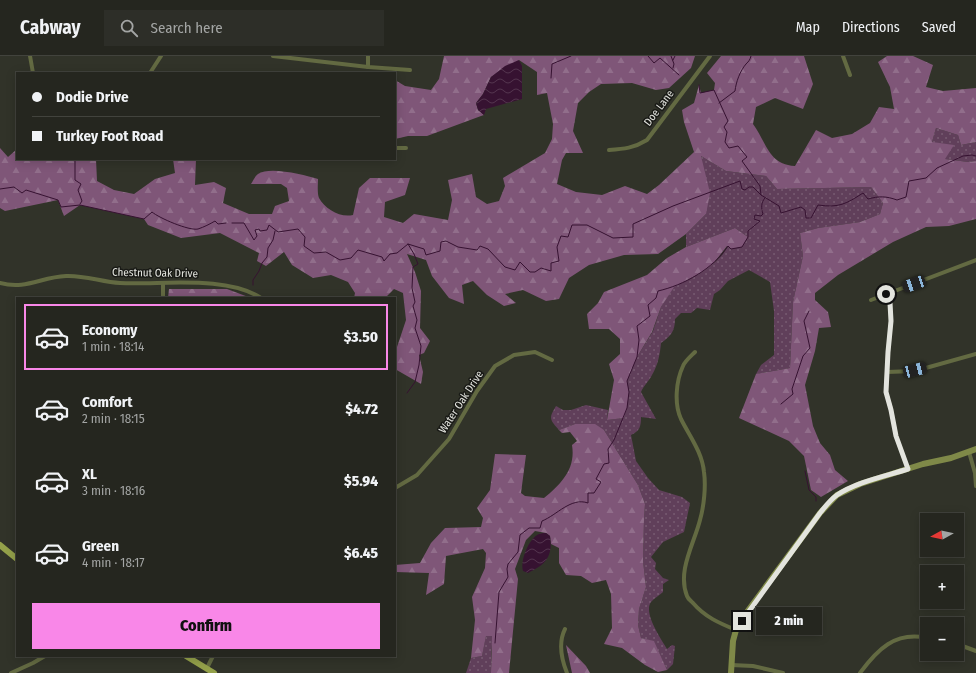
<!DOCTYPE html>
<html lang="en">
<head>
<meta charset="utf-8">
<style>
	:root { --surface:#25261f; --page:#2d2e28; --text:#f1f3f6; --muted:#a3a5a4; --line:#42433d; --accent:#f987e8 }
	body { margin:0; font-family:"Fira Sans Condensed",sans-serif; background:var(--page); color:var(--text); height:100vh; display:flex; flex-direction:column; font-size:15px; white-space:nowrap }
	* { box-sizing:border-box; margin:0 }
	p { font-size:13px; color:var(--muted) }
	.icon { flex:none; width:22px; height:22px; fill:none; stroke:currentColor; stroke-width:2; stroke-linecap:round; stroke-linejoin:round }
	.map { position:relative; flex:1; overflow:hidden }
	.drawer { position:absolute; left:16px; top:241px; width:380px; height:360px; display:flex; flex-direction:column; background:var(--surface); border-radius:0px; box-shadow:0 2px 10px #0003,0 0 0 1px var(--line) }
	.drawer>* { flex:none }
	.banner { position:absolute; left:16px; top:16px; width:380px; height:88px; border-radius:0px; box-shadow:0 2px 10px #0003,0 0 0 1px var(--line); display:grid; align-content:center; height:88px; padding:0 16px; background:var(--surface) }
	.needle { width:26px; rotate:262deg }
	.tools { position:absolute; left:920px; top:457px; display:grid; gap:8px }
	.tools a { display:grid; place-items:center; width:44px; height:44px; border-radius:0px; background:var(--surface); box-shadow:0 2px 10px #0003,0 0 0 1px var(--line); font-size:20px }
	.end { position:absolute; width:18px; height:18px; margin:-9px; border:5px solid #e3e4de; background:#111; box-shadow:0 0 0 2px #111 }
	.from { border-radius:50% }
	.bubble { position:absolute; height:28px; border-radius:0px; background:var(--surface); box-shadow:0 2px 10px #0003,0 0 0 1px var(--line); font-size:13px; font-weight:800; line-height:28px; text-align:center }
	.car { position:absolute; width:12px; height:24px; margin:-12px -6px; border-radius:5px; box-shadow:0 0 3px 1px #0007; background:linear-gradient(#222 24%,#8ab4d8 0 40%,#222 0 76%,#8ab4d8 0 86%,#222 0) }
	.banner b { display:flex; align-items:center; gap:14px; height:38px; font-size:15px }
	.banner b+b { border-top:1px solid var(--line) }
	.banner i { width:10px; height:10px; background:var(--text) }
	ul { padding:7px 0 0; list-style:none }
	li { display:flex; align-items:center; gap:12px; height:66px; margin:0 8px 6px; padding:0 8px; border:2px solid transparent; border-radius:0px }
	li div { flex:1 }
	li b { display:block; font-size:15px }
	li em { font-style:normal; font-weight:800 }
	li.current { border-color:var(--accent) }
	li>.icon { width:36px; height:36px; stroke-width:1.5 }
	.action { display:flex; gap:8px; margin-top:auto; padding:8px 16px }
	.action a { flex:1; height:46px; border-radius:0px; background:var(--accent); color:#111; font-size:16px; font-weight:800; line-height:46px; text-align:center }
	header { display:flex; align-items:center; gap:24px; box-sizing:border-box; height:56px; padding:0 20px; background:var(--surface); border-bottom:1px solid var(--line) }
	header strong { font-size:19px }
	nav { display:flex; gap:22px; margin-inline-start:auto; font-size:14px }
	.search { width:280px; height:36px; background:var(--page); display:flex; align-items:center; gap:10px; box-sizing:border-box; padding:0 14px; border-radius:0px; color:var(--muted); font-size:15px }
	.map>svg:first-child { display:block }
</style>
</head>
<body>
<header>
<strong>Cabway</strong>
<div class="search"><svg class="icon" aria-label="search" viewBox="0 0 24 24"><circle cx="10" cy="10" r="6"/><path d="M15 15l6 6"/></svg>Search here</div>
<nav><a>Map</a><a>Directions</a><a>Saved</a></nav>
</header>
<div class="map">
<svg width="976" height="617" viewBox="0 0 976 617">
	<defs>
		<pattern id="grass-dots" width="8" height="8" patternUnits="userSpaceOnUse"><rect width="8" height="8" fill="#603f5a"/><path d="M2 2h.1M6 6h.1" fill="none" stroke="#775b71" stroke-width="1.8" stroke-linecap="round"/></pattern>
		<pattern id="forest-firs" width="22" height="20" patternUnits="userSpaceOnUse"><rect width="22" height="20" fill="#7f5678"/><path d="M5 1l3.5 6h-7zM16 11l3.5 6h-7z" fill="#916e8b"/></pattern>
		<pattern id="water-waves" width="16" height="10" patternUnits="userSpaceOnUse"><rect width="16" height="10" fill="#361231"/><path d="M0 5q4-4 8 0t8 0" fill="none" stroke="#53344e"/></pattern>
	</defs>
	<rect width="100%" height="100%" fill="#313329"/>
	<!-- grass -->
	<g fill="url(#grass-dots)">
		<path d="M936 72 958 79 961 89 976 86V105L968 106 945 103 932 86Z"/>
		<path d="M701 100 726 115 766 120 777 133 871 131 883 147 880 158 860 166 818 172 800 177 803 200 793 246 790 312 756 318 761 309 774 299V255L770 226 749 214 728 225 720 234 714 238 710 254 697 252 691 257H681L675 263C675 275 671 280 661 287 660 298 658 309 652 319 649 325 644 329 641 336L656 363 641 361C641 370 640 375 631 379L636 405 648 422 659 434 682 441 690 447 684 476 663 486 651 501 656 507 655 513 663 522 669 524 663 528V536C660 539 654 542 651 546 643 557 661 583 667 593L672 589 675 590 673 608 667 614 654 586 641 582 638 569 639 553 646 531 643 505 644 463 645 448 638 429 604 374 575 368 559 374C549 363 549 362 556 350L563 354H571L586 349 608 354 607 364 624 362 627 352 629 336 627 325 637 301 653 275 661 251 673 231 704 215 713 208 723 198 728 190 732 193 742 191 748 181 735 172 686 191V178L706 158Z"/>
		<path d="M486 579 493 580 491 597V617H466L471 602 482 600Z"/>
	</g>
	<!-- forest -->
	<g fill="url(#forest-firs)">
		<path d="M444 0H695L691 12 669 32 656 34 632 27 601 28 589 36 578 47 573 75 583 97H566L562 104 557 128 576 136 602 139 625 130 647 138 659 129 694 96 684 66 682 54 694 47 699 29 701 37 714 34 715 27 707 17 721 0H804L813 28 803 53 775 42 756 51 753 68C767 87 768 108 795 110L816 74 832 82 852 78 870 67 879 51 894 53 890 31 878 6 887 0H913L933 9 926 31 943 35 976 32V86L961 89 958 79 936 72 932 86 954 89 945 103 968 106 976 105V163L949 170 926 171 893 186 838 219 815 237V244L828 256 831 271 819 272 815 295 805 329 813 370 820 387 830 399 835 414 848 425 821 441 811 434 804 400 789 385 739 362 756 318 790 312 793 246 803 200 800 177 818 172 860 166 880 158 883 147 871 131 777 133 766 120 726 115 701 100 710 137 706 158 686 178 658 198 624 199 589 209 569 222 559 243 546 245 523 234 505 238 516 247 504 250 487 239 473 225 462 229 464 248 449 242 432 220 426 204 407 198 415 216 421 235 420 272 430 285 424 297 419 299 423 316 421 328 395 313V297L406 264 403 237 394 233 385 242H354L355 237 348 226 331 219 313 222 292 209 284 196 266 210 257 205 259 197 220 177 181 182 148 169 144 163 80 149 64 160 58 144 5 155 0 152V92L8 101 17 93V103H96L97 125 114 134 134 138 155 123 175 117 173 103H196L195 129 214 126 226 132 223 147 249 158H272L275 150 289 145 287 132 281 128H251C253 125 255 120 258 118 270 110 304 119 318 123 318 128 317 137 319 142 325 153 340 162 353 159L359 132 370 122H410L405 139 385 146 384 161 403 167 414 158 448 164 452 144 448 124 472 118 476 141 487 148 499 145 505 130 503 122 545 97 552 83 553 68 547 37 537 39V16L519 4 491 21 483 38 476 47 478 54 484 59 481 60 427 80H408L395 83V24L405 30 431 34 439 23Z"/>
		<path d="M735 172 748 181 742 191 731 193 727 190 713 208 704 215 674 231 661 251 652 276 637 301 627 325 629 336 627 352 624 362 607 364 614 324 609 308 620 298V283L609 273H589L587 258 598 247 604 236 647 219 667 202 686 191Z"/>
		<path d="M169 233H227L251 242H168Z"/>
		<path d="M575 368H595L604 374 638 429 645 448 644 463 643 505 646 531 639 553 638 569 641 582 654 585 667 614 658 616 645 609 622 592 604 588 612 572 611 538 606 524 592 527 581 520 566 519 559 507V492L551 488 550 480 546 477 535 475 526 484 515 513 518 523 509 617H491L492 580H486L482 600 471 602 475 564 472 541 485 512 486 497 483 493 446 500 444 528 426 539 429 517 395 516V509L420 507 431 487 445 472 481 471 483 462 477 452 490 434 495 398 526 399 521 437 525 440 544 442C561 428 576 413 572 389L577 385 570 376 562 377 559 374Z"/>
		<path d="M566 589 586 610 590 617H572Z"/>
	</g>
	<!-- water -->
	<g fill="url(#water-waves)">
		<path d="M519 4 522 10V43L486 53 484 59 478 54 476 47 483 38 491 21 505 10Z"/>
		<path d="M546 477 550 480C553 501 546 508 528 517L523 515C520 504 529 482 539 478 541 477 543 477 546 477Z"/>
	</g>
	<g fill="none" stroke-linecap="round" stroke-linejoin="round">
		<!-- stream -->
		<g stroke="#361231" stroke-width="1">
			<path d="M648 0 654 7 660 2 679 19"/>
			<path d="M671 0 674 8 673 12"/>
			<path d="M673 4 675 0"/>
			<path d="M551 22 552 8 571 0"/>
			<path d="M699 29 700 37 714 34 728 65 724 71 727 76 725 86 729 92 738 90 747 101 742 105 760 130 761 139 779 150 781 157 801 151 805 154 806 162H811L818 149C839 152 846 148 863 137L868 143C879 140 886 140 897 144L906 141 909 125 926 122 937 112 963 100 972 99 976 100"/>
			<path d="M719 47 735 35C736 26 740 15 746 8 749 5 750 4 751 0"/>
			<path d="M73 103 75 104V124L81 128 78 134 82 145 80 148"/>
			<path d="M0 133 14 131 22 137 26 134 58 144 61 151 80 149 144 163 152 156C159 162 189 175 198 173 204 171 210 168 215 165L218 168 226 167"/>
			<path d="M232 167H244L254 184 257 180 255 174 259 173 260 175 267 174 269 169 278 176 298 173 305 181 304 190 314 197 326 196 340 204 351 202 358 194 382 201 384 205 390 198 397 197 408 188 424 193 426 199 440 195 441 186 446 185 458 191 477 194 480 190 488 193 505 211 515 214 520 206 530 216H535L541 212 551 215V207L559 205 557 191 561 180 568 181 572 169H587L613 182 633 181V168L673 150 740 125 742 133 745 134 749 131H753L761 139"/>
			<path d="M253 229V224L259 215 262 207 267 201 268 192 273 184 275 175"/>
			<path d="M407 337 415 326 419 309 421 290 415 272 417 264 413 250 415 246 412 232 413 211 418 208 414 198 408 188"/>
			<path d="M781 348 793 338 792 333 803 300 810 292 804 265 809 255"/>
			<path d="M805 415 809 434 816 441V445"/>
			<path d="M495 587 499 536 508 521 507 513 508 508 518 496 520 479 529 472H540L542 465C557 459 571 441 588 447V437H594L601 426 596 423 604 408 609 407 608 393 614 384 627 352 629 336 627 325 637 301 639 284 637 270 650 260 648 249 656 242 658 235C684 229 713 213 728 190L731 193 742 191 748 181V175L760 165 754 163 755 159 761 160 763 158C761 152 761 146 765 142"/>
		</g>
		<!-- street -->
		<g stroke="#636a42" stroke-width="4">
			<path d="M30 0 33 17"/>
			<path d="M273 0 368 11 410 14"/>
			<path d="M843 0 850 19"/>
			<path d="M368 11V0"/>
			<path d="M150 17 161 0"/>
			<path d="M395 92H406"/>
			<path d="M609 94C624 93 634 92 647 84L710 0"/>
			<path d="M0 227C26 234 41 221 66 220 84 219 102 226 120 227 162 229 226 219 261 242"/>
			<path d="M886 237 888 240 890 247 891 265 888 296 886 336 891 353 896 380 908 413"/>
			<path d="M163 242V227"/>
			<path d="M871 244 976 204"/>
			<path d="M695 296C691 300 685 305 683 310 676 325 674 348 681 363 690 381 702 396 704 416 706 430 704 450 700 464 694 488 677 515 687 540 688 543 691 545 693 547 705 561 719 567 736 574"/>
			<path d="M887 316 915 315 976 298"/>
			<path d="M969 396 975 417 976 430"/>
			<path d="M395 432 417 419 449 383 477 335 495 310 514 299 535 296 552 304"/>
			<path d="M565 573C558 587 561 602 567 617"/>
			<path d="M957 588 976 595"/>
			<path d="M731 609 753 610 783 617"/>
			<path d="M207 612 213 600"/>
			<path d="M11 617 33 607 45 600"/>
			<path d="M860 617C877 594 895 575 927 582"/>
		</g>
		<!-- secondary -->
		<path stroke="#7f8948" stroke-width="6" d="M731 617 733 585 736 574 747 556 820 457 837 439 860 428 923 408 951 402 976 393"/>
		<!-- primary -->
		<g stroke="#94a14a" stroke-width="6">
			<path d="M0 489 17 503"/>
			<path d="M186 600 214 617"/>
		</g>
	</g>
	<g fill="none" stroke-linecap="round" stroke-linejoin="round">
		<!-- route -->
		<path stroke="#e3e4de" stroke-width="5" d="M742 565 820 457C825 451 830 444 837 439 856 426 886 420 908 413L896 380 891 354 886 336 888 296 891 265 890 247 888 240 886 238"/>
	</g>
	<g text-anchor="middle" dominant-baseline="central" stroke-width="3" stroke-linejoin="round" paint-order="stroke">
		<!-- street labels -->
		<g font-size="11" fill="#e3e4de" stroke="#191a16">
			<text transform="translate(659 52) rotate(-53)">Doe Lane</text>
			<text transform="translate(155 217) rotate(1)">Chestnut Oak Drive</text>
			<text transform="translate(461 346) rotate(-57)">Water Oak Drive</text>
		</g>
	</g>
</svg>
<div class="tools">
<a><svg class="needle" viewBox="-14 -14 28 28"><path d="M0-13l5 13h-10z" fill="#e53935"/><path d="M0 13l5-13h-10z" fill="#a3a5a4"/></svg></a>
<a>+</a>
<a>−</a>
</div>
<i class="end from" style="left:886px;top:238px"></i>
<i class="end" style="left:742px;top:565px"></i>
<div class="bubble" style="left:756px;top:551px;width:66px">2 min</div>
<i class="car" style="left:914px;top:228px;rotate:251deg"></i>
<i class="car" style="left:915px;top:314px;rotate:76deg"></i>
<div class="banner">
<b><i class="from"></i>Dodie Drive</b>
<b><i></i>Turkey Foot Road</b>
</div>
<section class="drawer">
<ul>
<li class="current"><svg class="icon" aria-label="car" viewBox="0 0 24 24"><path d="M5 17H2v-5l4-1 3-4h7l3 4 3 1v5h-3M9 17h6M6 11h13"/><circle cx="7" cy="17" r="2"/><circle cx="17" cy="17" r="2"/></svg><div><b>Economy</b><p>1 min · 18:14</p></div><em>$3.50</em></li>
<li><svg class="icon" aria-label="car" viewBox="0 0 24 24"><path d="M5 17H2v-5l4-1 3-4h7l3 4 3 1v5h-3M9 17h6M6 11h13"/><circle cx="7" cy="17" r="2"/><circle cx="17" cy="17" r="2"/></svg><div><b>Comfort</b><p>2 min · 18:15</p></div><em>$4.72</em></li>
<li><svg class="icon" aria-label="car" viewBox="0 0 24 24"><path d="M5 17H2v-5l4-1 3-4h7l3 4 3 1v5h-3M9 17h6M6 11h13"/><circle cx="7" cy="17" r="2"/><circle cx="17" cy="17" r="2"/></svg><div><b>XL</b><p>3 min · 18:16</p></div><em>$5.94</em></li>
<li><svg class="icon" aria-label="car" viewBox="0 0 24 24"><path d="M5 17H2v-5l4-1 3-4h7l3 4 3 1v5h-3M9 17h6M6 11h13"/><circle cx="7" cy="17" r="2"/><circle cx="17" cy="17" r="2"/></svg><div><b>Green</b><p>4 min · 18:17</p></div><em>$6.45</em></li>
</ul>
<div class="action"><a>Confirm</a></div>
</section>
</div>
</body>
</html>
